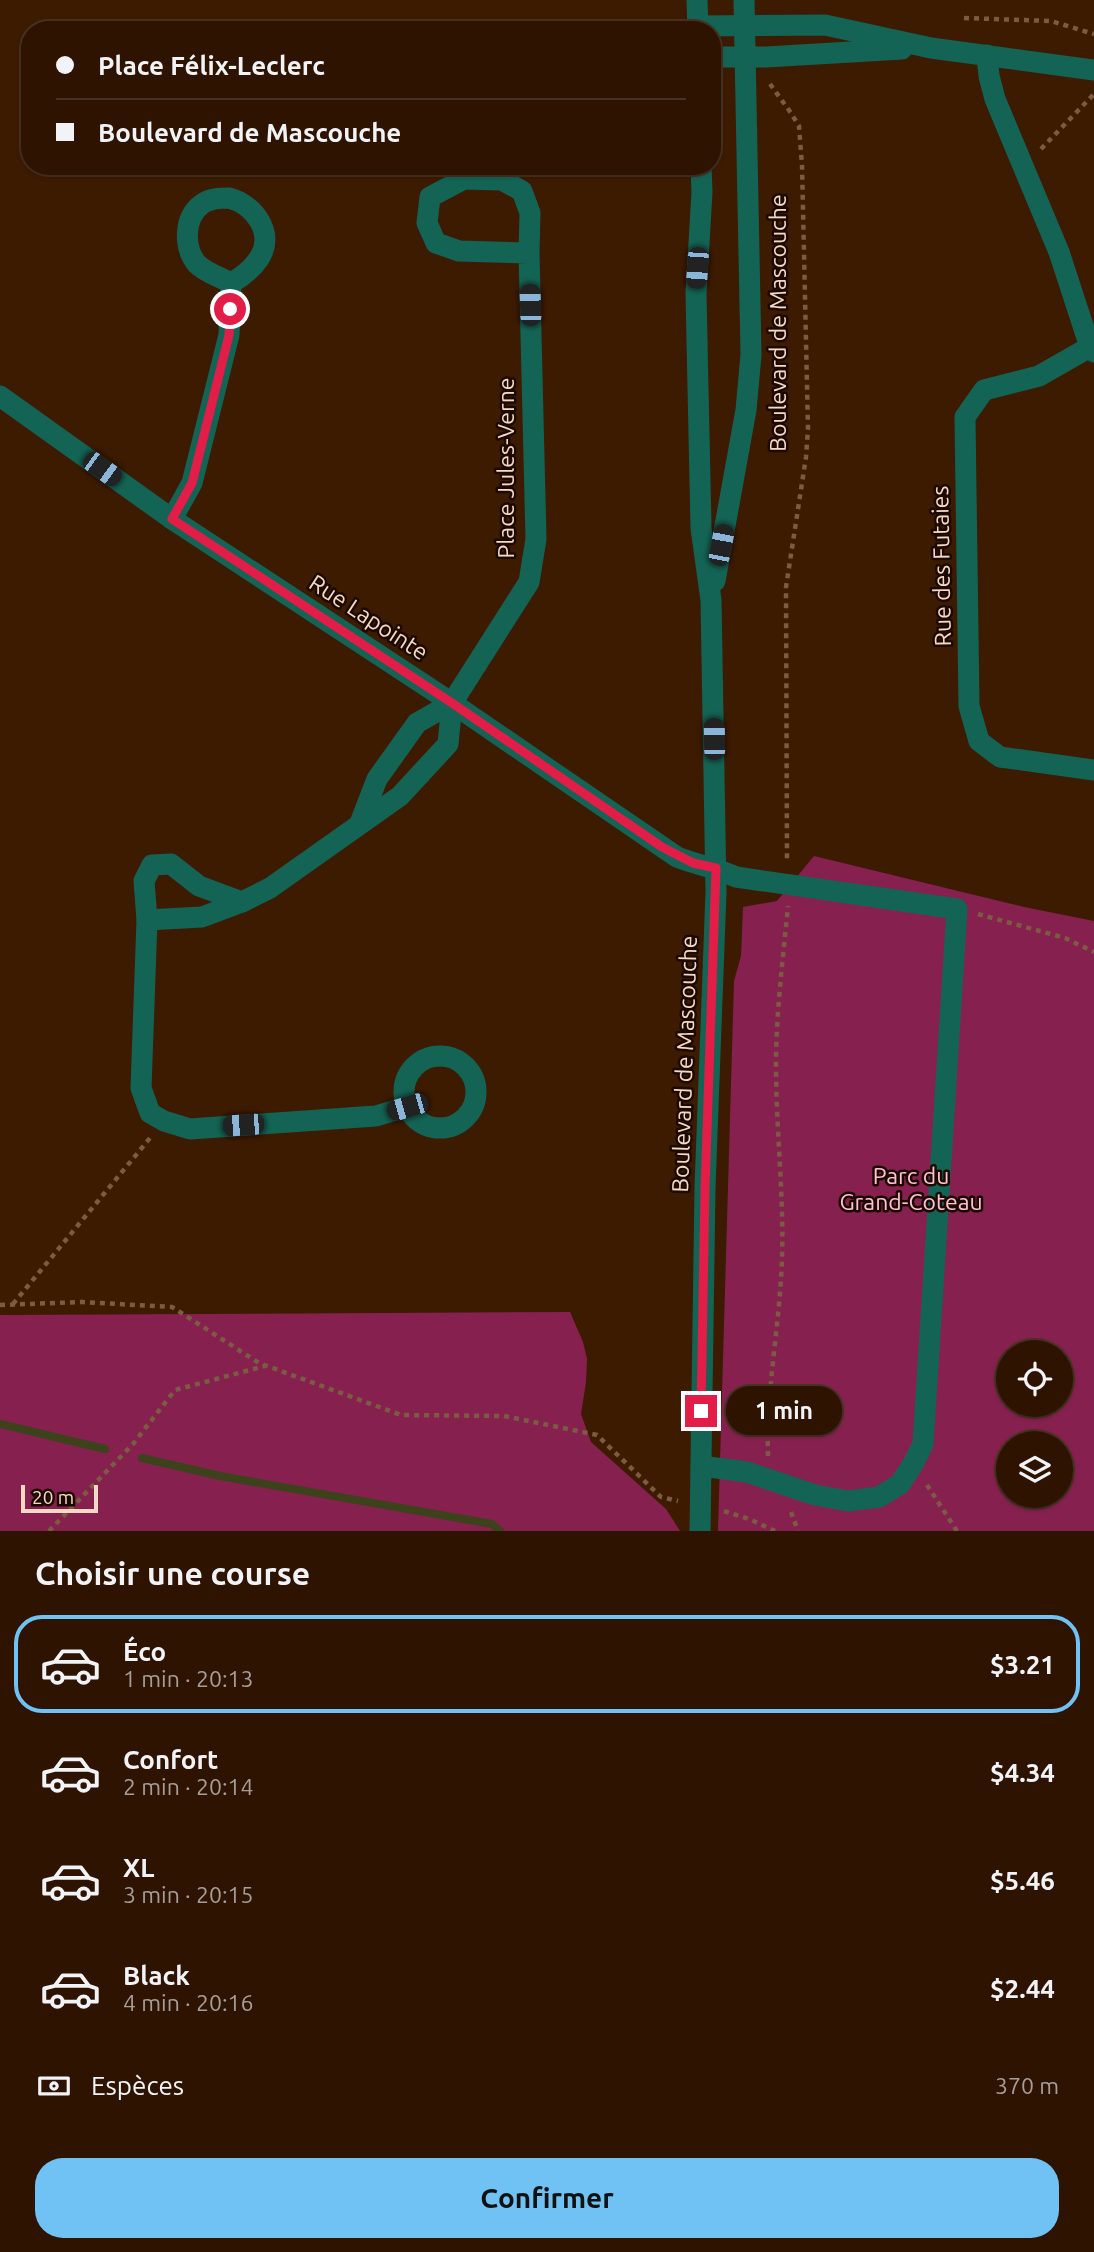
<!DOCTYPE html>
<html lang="fr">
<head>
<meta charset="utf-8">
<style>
	:root { --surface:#2e1400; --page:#3a210f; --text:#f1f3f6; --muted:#a79e99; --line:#493322; --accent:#70c2f4 }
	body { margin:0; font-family:Ubuntu,sans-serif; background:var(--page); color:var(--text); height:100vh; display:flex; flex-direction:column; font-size:26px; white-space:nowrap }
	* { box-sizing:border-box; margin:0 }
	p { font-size:23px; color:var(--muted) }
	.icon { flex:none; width:38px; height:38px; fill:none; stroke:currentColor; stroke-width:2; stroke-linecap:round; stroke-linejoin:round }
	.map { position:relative; height:1531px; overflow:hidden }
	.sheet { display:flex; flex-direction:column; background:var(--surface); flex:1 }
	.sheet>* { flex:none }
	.guide { position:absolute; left:21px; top:21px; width:700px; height:154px; border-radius:28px; box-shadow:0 2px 5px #0004,0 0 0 2px var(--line); display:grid; align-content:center; height:154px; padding:0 35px; background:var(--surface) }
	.fabs { position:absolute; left:996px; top:1340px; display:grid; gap:14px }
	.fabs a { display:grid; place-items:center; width:77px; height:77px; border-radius:50%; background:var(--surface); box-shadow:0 2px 5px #0004,0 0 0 2px var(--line); font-size:35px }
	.scale { position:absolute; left:21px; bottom:18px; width:77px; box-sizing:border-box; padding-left:7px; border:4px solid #f6d9c5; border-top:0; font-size:19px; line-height:24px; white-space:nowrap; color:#f6d9c5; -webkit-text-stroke:5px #1c0900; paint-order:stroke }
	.end { position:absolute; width:32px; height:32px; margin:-16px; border:9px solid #e11d48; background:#fff; box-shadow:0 0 0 4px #fff }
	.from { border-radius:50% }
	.bubble { position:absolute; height:49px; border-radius:24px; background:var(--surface); box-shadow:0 2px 5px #0004,0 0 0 2px var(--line); font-size:23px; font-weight:600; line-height:49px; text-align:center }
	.car { position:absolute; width:21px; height:42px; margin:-21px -10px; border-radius:9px; box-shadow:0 0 5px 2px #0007; background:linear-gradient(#222 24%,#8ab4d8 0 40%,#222 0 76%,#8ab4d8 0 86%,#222 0) }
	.guide b { display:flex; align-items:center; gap:24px; height:66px; font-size:26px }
	.guide b+b { border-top:2px solid var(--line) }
	.guide i { width:18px; height:18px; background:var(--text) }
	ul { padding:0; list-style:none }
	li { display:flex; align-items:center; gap:21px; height:98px; margin:0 14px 10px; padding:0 21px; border:4px solid transparent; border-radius:28px }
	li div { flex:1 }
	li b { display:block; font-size:26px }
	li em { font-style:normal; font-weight:600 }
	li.active { border-color:var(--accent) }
	li>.icon { width:63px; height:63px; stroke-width:1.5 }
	h2 { padding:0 35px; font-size:32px; line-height:84px }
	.pay { display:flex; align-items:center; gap:18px; height:77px; padding:0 35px; font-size:26px }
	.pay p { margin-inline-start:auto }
	.button { display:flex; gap:14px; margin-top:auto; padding:14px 35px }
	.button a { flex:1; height:80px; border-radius:28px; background:var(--accent); color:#111; font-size:28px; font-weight:600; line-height:80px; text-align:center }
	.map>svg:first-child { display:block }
</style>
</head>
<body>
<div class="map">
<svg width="1094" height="1531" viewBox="0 0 1094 1531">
	<rect width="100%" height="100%" fill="#3d1b00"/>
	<!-- green -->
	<g fill="#86214f" fill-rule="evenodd">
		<path d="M814 856 1024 907 1094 921V1531H718L734 981 741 956 743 907 777 901ZM1008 1353H1060V1405H1008ZM1008 1444H1060V1496H1008Z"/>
		<path d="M570 1312 583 1342 587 1359 586 1382 581 1414 591 1442 666 1509 680 1531H0V1315Z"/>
	</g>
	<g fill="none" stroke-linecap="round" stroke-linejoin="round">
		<!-- stream -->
		<g stroke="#3c421a" stroke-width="8">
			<path d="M0 1424 105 1449"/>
			<path d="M142 1458 220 1476 492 1524 500 1531"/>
		</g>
		<!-- path -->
		<g stroke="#7b5b42" stroke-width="4.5" stroke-dasharray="5 5" stroke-linecap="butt">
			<path d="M964 18 1051 21 1094 34"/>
			<path d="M770 84 791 113 799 126 802 165 808 429 806 457 786 587 787 862"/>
			<path d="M1041 149 1094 94"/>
			<path d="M978 914 1065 938 1094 952"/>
			<path d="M13 1304 150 1138"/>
			<path d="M0 1305 82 1302 172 1307 259 1363 401 1415 504 1416 597 1435 661 1497 678 1501"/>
			<path d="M768 1456C766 1390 780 1324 782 1258 784 1194 776 1130 776 1066 776 1012 783 959 788 906"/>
			<path d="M927 1485 957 1531"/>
			<path d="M724 1511 749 1519 775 1531"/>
			<path d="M791 1512 798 1531"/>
			<path d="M49 1531 133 1444 175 1390 265 1366"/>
		</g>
		<!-- minor -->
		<g stroke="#146455" stroke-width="21">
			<path d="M697 0 698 30"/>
			<path d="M698 26 825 25 931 48 1094 70"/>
			<path d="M987 55 989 76 995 99 1059 252 1090 347 1094 352"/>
			<path d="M712 57H766L902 49"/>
			<path d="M229 198C253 204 275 232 260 257 253 268 242 277 231 283 220 277 206 273 197 264 183 247 184 217 202 204 210 198 220 198 229 198Z"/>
			<path d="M1090 347 1039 376 984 390 965 417 969 706 979 741 1000 757 1094 770"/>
			<path d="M0 396 172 519 452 703 677 857C697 865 717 868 736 877L957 909 923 1444 913 1464 900 1484 879 1497 848 1501 815 1495 747 1472 701 1466"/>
			<path d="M172 519 192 483 229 335 231 283"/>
			<path d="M715 581 746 410 751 355 744 0"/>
			<path d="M360 823 377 779 417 723 452 703"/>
			<path d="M242 902 199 886 171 864 152 865 144 881 147 920 141 1088 150 1113 164 1121 190 1129 376 1116 406 1107"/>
			<path d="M147 920 202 917 242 902 270 888 400 796 448 744 452 703 529 582 536 539 529 253 530 213 522 191 502 180 464 179 430 197 427 223 436 243 459 251 529 253"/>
			<circle cx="440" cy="1092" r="36"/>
			<path d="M700 1531 705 1188 716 892 711 600 701 528 696 294 702 192 701 166"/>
		</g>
	</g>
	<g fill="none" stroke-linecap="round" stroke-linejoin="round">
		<!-- route -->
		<path stroke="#e11d48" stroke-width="9" d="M230 309 229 335 192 483 172 519 452 703 662 847 693 863 716 868 705 1188 701 1411"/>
	</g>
	<g text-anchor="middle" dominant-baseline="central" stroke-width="5" stroke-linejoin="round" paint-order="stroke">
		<!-- street labels -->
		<g font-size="23" fill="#f6d9c5" stroke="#1c0900">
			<text transform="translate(777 323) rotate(-90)">Boulevard de Mascouche</text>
			<text transform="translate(505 468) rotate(-90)">Place Jules-Verne</text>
			<text transform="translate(941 566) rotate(-91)">Rue des Futaies</text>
			<text transform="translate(369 617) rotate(33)">Rue Lapointe</text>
			<text transform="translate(684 1064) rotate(-88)">Boulevard de Mascouche</text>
		</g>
		<!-- park labels -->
		<g font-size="23" fill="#fec1d5" stroke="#1c0900">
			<text x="911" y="1175">Parc du<tspan x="911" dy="26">Grand-Coteau</tspan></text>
		</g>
	</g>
</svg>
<div class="fabs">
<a><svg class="icon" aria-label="locate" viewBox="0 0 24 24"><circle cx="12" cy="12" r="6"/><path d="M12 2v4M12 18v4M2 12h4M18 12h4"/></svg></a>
<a><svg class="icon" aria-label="layers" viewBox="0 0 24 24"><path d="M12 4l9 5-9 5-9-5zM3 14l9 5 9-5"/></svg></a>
</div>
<div class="scale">20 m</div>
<i class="end from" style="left:230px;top:309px"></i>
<i class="end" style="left:701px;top:1411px"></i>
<div class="bubble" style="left:726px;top:1386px;width:116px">1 min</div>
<i class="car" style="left:697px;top:268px;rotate:184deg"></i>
<i class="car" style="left:530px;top:305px;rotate:358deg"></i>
<i class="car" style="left:102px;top:469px;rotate:126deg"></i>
<i class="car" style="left:721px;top:545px;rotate:11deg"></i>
<i class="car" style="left:714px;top:739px;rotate:359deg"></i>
<i class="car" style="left:407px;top:1107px;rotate:254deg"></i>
<i class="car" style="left:243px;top:1125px;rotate:266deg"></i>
<div class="guide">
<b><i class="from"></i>Place Félix-Leclerc</b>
<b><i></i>Boulevard de Mascouche</b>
</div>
</div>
<section class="sheet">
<h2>Choisir une course</h2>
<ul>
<li class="active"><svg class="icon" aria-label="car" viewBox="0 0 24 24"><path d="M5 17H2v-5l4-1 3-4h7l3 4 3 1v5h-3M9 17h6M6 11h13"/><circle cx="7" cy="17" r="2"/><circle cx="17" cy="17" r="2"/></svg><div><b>Éco</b><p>1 min · 20:13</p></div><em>$3.21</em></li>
<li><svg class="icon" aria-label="car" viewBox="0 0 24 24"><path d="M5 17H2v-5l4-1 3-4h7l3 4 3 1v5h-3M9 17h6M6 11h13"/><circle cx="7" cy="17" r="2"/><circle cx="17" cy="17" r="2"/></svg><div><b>Confort</b><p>2 min · 20:14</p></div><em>$4.34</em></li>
<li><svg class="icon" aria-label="car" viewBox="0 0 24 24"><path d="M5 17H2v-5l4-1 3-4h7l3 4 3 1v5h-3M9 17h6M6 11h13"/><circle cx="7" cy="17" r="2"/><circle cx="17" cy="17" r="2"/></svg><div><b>XL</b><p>3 min · 20:15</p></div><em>$5.46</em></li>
<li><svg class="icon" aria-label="car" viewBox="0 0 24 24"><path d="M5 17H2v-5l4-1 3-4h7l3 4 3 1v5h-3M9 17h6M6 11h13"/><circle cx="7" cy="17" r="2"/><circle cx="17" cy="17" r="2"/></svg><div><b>Black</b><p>4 min · 20:16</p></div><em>$2.44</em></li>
</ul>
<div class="pay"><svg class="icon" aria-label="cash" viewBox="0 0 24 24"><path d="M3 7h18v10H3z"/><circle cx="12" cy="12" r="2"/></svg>Espèces<p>370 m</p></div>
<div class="button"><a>Confirmer</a></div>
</section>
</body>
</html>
